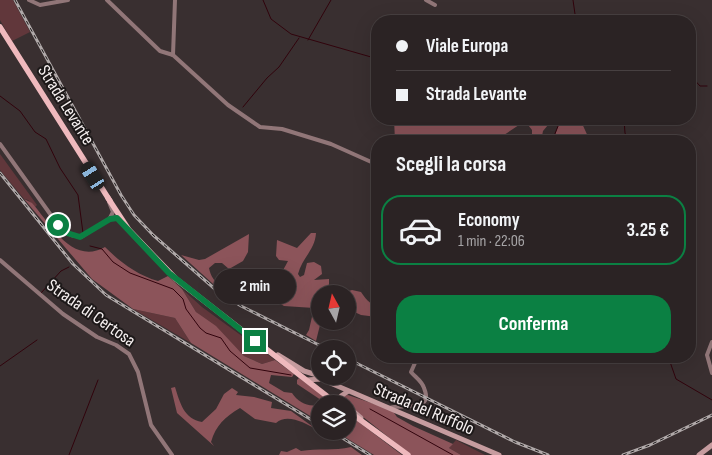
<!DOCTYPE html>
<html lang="it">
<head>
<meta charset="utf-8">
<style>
	:root { --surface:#2b2324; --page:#332b2c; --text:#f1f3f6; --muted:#a6a4a6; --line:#474041; --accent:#0b8043 }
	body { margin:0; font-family:"Sofia Sans Condensed",sans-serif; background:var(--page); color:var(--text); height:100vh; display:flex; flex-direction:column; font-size:19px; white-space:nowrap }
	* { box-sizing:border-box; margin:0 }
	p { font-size:16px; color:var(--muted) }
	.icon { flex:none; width:28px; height:28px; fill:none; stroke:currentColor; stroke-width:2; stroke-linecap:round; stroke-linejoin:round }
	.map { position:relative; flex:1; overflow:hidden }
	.panel { position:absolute; left:371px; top:135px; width:325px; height:228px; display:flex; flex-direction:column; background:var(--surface); border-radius:20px; box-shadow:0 5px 20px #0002,0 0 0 1px var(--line) }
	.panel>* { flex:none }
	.hud { position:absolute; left:371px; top:15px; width:325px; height:110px; border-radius:20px; box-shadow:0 5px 20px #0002,0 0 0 1px var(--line); display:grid; align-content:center; height:110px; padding:0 25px; background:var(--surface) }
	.needle { width:32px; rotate:352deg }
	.controls { position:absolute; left:311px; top:285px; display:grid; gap:10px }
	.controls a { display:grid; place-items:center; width:45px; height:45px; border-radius:50%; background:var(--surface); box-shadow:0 5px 20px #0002,0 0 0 1px var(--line); font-size:25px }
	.end { position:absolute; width:22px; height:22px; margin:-11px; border:6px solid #0b8043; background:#fff; box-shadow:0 0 0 2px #fff }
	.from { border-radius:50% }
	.bubble { position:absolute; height:35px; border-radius:18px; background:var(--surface); box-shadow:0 5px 20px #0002,0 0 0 1px var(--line); font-size:16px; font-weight:700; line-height:35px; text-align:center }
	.car { position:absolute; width:15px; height:30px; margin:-15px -8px; border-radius:6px; box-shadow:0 0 4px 1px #0007; background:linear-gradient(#222 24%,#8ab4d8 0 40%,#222 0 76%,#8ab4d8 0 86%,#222 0) }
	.hud b { display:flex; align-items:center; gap:18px; height:48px; font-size:19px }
	.hud b+b { border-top:1px solid var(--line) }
	.hud i { width:12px; height:12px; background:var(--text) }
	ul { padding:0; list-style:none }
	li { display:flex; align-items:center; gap:15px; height:70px; margin:0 10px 8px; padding:0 15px; border:2px solid var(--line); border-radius:20px }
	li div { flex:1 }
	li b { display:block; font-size:19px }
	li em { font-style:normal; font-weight:700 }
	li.selected { border-color:var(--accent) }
	li>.icon { width:45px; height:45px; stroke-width:1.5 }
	h2 { padding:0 25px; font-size:22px; line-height:60px }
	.action { display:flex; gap:10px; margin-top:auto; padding:10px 25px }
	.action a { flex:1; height:58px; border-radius:20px; background:var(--accent); color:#fff; font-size:20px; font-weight:700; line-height:58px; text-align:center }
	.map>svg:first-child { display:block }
</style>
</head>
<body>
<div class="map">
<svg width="712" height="455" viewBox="0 0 712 455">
	<rect width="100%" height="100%" fill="#392f30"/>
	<!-- green -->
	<g fill="#61373b">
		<path d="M0 0H13L30 32 12 41 0 20Z"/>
		<path d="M0 154 37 205 35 207 28 200 24 199 0 170Z"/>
		<path d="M182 289 202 307 275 360 262 364 244 356 196 312Z"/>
		<path d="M133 309 175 318 191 343Z"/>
		<path d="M456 440 485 455H461L449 448Z"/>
	</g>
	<!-- forest -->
	<g fill="#8c545a">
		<path d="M394 119H553L543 131 541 141H532V130L525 121 495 141H395Z"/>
		<path d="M557 119H580L590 141H553L558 126Z"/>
		<path d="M24 199 32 203C50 223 72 266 105 247 120 262 137 275 158 281L168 276 182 289 196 312 216 326 244 356 262 364 275 360 294 374 292 377 271 375 269 383 284 392 292 393C298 402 307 407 318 405L321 400 297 384V380L299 378 334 404H320V422L191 343 175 318 133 309 92 279Z"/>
		<path d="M311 233H316C315 250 302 258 298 274L300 277 304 275 307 263 314 262 321 266 322 274 314 280 329 279V290L337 294H320L321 321 316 341 306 335 309 330 314 308 284 306 276 301C272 284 281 275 288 261L279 260 276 256 277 240 297 248Z"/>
		<path d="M249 234 248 252 243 261 229 269 222 263H215L209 268C212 284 226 292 240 297V302L222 292 181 255 199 260 205 259Z"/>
		<path d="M352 290 361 292C365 298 370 305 377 305V317L361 315 348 309V294H339Z"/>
		<path d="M175 387C180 403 184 419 202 422L216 409 224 394 232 388 238 392 236 395 254 397 272 402 271 408 291 411 316 429C305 423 287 413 276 423L255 419 240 408C225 417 216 425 211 442L214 446 177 413 171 388Z"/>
		<path d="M348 395 392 410 397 417 413 426 453 444 449 448 461 455H411L348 405 343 396Z"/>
		<path d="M348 414 402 455H374L335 431H348Z"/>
		<path d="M351 447 362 455H279L281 451 287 452 296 448 301 451C317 448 334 451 351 447Z"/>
	</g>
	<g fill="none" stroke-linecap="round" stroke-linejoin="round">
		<!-- stream -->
		<g stroke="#31030c" stroke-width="1">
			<path d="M263 0 271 19 291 34 378 59"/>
			<path d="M573 0 576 21"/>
			<path d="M308 40 331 0"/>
			<path d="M690 75 700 86H707"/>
			<path d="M0 96 20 111 35 132 46 139 60 168 78 195 83 233"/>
			<path d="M243 107 267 78 279 67 299 38"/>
			<path d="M624 119 625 133 628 141"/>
			<path d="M552 141 561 119"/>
			<path d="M90 246 102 249 113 262 130 273 173 289 183 299 186 309 200 328 206 333 221 338 230 351 250 368 291 375"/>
			<path d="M41 293 61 271 69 267"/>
			<path d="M668 356 676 379 712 400"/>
			<path d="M641 357 650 356"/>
			<path d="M0 366 37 340"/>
			<path d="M370 409 453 455"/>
			<path d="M69 455 98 380"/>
		</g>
		<!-- street -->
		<g stroke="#917678" stroke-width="4">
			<path d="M29 0 40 5 68 0"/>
			<path d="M107 0 160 51 173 55"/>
			<path d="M426 0 435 5"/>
			<path d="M173 55 228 105 260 127 282 129 331 144 378 165"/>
			<path d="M173 55 175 0"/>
			<path d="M0 144 58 225 71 235 81 237 111 218 117 217 120 220"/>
			<path d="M109 202 113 212 110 218"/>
			<path d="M0 260 63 314 97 337 116 345 129 354 138 372 151 425 172 455"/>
			<path d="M712 342 707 355 712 373"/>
			<path d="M390 408C398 403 435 414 424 388 422 381 415 377 411 372L418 356"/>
		</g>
		<!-- secondary -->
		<g stroke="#c69c9f" stroke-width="5">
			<path d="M278 355 304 371 320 376"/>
			<path d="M307 380 321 379 499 455"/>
			<path d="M344 404 341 396 347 392"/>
			<path d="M348 407 361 418"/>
			<path d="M699 455 712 445"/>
		</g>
		<!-- primary -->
		<g stroke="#efb9bd" stroke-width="5.5">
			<path d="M0 27 110 201"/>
			<path d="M108 198 129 230 176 279 337 404"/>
			<path d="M348 411 408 455"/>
		</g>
		<!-- rail casing -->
		<g stroke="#b0a9a9" stroke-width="3">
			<g id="rail">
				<path d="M15 0 121 195 134 215 153 235 216 290 241 306 327 349"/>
				<path d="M0 173 73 264 106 295 320 425"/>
				<path d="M348 359 515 442 548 455"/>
				<path d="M331 431 370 455"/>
				<path d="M623 455 650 445 712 415"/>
			</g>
		</g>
		<!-- rail -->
		<use href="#rail" stroke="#1d1919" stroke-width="1" stroke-dasharray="4" stroke-linecap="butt"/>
	</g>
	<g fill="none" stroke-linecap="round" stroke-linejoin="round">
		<!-- route -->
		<path stroke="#0b8043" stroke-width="6" d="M58 225 67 233 80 237 110 219 117 218 169 273 255 341"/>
	</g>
	<g text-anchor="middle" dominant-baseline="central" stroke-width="4" stroke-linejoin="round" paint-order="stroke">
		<!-- street labels -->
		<g font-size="18" fill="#f7f1f1" stroke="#1d1919">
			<text transform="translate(66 105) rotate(58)">Strada Levante</text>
			<text transform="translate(91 313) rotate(35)">Strada di Certosa</text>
			<text transform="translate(424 409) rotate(23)">Strada del Ruffolo</text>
		</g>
	</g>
</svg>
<div class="controls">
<a><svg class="needle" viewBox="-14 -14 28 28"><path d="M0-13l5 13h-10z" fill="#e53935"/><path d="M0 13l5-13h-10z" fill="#a6a4a6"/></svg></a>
<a><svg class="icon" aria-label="locate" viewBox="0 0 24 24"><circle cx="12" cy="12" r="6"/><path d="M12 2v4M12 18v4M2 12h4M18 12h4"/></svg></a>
<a><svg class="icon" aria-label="layers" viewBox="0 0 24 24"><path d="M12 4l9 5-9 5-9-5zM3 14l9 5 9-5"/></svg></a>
</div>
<i class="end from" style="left:58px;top:225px"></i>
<i class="end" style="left:255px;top:341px"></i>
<div class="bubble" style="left:214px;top:269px;width:82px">2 min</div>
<i class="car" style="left:93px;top:176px;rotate:328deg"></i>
<div class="hud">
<b><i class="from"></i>Viale Europa</b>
<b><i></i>Strada Levante</b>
</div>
<section class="panel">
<h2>Scegli la corsa</h2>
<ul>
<li class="selected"><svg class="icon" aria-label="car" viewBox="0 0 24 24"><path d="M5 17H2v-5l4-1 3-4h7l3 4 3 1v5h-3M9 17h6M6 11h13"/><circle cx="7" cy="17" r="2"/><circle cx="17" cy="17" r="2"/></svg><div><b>Economy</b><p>1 min · 22:06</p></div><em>3.25 €</em></li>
</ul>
<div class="action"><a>Conferma</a></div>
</section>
</div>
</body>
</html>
